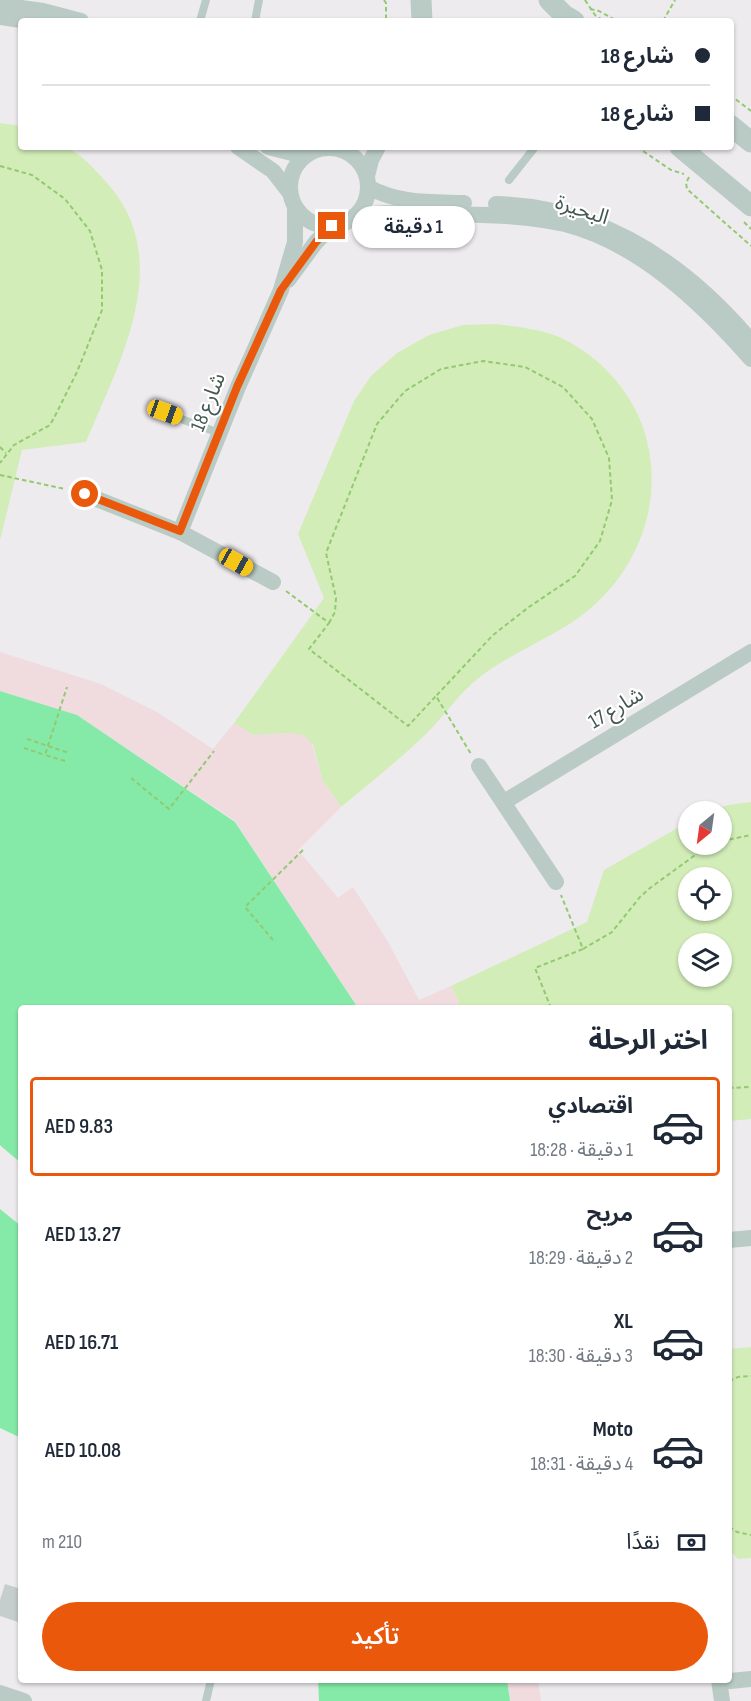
<!DOCTYPE html>
<html lang="ar">
<head>
<meta charset="utf-8">
<style>
	:root { --surface:#fff; --page:#f6f6f7; --text:#1f2937; --muted:#747a83; --line:#e0e1e3; --accent:#ea580c }
	body { margin:0; font-family:"Sofia Sans Condensed","Noto Sans Arabic",sans-serif; background:var(--page); color:var(--text); direction:rtl; height:100vh; display:flex; flex-direction:column; font-size:22px; white-space:nowrap }
	* { box-sizing:border-box; margin:0 }
	p { font-size:20px; color:var(--muted) }
	.icon { flex:none; width:33px; height:33px; fill:none; stroke:currentColor; stroke-width:2; stroke-linecap:round; stroke-linejoin:round }
	.map { position:relative; flex:1; overflow:hidden; direction:ltr }
	.panel { position:absolute; left:18px; top:1005px; width:714px; height:678px; display:flex; flex-direction:column; background:var(--surface); border-radius:6px; box-shadow:0 2px 4px #0004; direction:rtl }
	.panel>* { flex:none }
	.guide { position:absolute; left:18px; top:18px; width:716px; height:132px; border-radius:6px; box-shadow:0 2px 4px #0004; direction:rtl; display:grid; align-content:center; height:132px; padding:0 24px; background:var(--surface) }
	.needle { width:39px; rotate:209deg }
	.fabs { position:absolute; left:678px; top:801px; display:grid; gap:12px }
	.fabs a { display:grid; place-items:center; width:54px; height:54px; border-radius:50%; background:var(--surface); box-shadow:0 2px 4px #0004; font-size:30px }
	.end { position:absolute; width:27px; height:27px; margin:-14px; border:8px solid #ea580c; background:#fff; box-shadow:0 0 0 3px #fff }
	.from { border-radius:50% }
	.bubble { position:absolute; height:42px; border-radius:21px; background:var(--surface); box-shadow:0 2px 4px #0004; font-size:20px; font-weight:600; line-height:42px; text-align:center; direction:rtl }
	.car { position:absolute; width:18px; height:36px; margin:-18px -9px; border-radius:8px; box-shadow:0 0 4px 2px #0007; background:linear-gradient(#f5c518 24%,#345 0 40%,#f5c518 0 76%,#345 0 86%,#f5c518 0) }
	.guide b { display:flex; align-items:center; gap:21px; height:57px; font-size:22px }
	.guide b+b { border-top:2px solid var(--line) }
	.guide i { width:15px; height:15px; background:var(--text) }
	ul { padding:0; list-style:none }
	li { display:flex; align-items:center; gap:18px; height:99px; margin:0 12px 9px; padding:0 12px; border:3px solid transparent; border-radius:6px }
	li div { flex:1 }
	li b { display:block; font-size:22px }
	li em { font-style:normal; font-weight:600 }
	li.current { border-color:var(--accent) }
	li>.icon { width:54px; height:54px; stroke-width:1.5 }
	h2 { padding:0 24px; font-size:27px; line-height:72px }
	.pay { display:flex; align-items:center; gap:15px; height:66px; padding:0 24px; font-size:22px }
	.pay p { margin-inline-start:auto }
	.primary-button { display:flex; gap:12px; margin-top:auto; padding:12px 24px }
	.primary-button a { flex:1; height:69px; border-radius:36px; background:var(--accent); color:#fff; font-size:24px; font-weight:600; line-height:69px; text-align:center }
	.map>svg:first-child { display:block }
</style>
</head>
<body>
<div class="map">
<svg width="751" height="1701" viewBox="0 0 751 1701">
	<rect width="100%" height="100%" fill="#eeebee"/>
	<!-- green -->
	<g fill="#d2edb8" fill-rule="evenodd">
		<path d="M0 123 21 126V147C32 147 57 144 67 148 82 154 97 172 108 184 176 262 119 362 86 442L22 450 0 540Z"/>
		<path d="M497 324C517 327 540 329 559 337 593 352 623 382 638 415 671 489 642 573 577 619 546 640 510 654 480 677 460 692 445 715 427 733 400 759 370 783 341 807L322 780 313 744 291 733 253 735 234 723 324 598 298 534 354 401 371 376 397 353 429 335 463 325Z"/>
		<path d="M751 802V1119L729 1121V1008H461L451 986 587 922 604 870 688 822V844H722V812L707 811 728 805ZM688 878H722V910H688ZM688 944H722V976H688Z"/>
		<path d="M751 1347V1558L738 1559 729 1549V1349Z"/>
	</g>
	<!-- sand -->
	<g fill="#f0dbdf">
		<path d="M0 652 101 684 157 712 213 749 234 723 253 735 291 733 304 735 312 744 322 780 341 807 298 850 338 898 353 887 387 940 419 1000 451 986 461 1008H358L235 821 77 715 0 691Z"/>
		<path d="M507 1680H538L541 1701H510Z"/>
	</g>
	<!-- water -->
	<g fill="#85eaa7">
		<path d="M0 691 77 715 235 822 358 1008H21V1163L2 1147 0 1145Z"/>
		<path d="M0 1209 21 1226V1438L0 1428Z"/>
		<path d="M318 1680H507L510 1701H319Z"/>
	</g>
	<!-- building -->
	<path fill="#c5cecc" d="M5 1584 21 1589V1623L0 1616V1600Z"/>
	<g fill="none" stroke-linecap="round" stroke-linejoin="round">
		<!-- path -->
		<g stroke="#92ca71" stroke-width="2" stroke-dasharray="4.5 3" stroke-linecap="butt">
			<path d="M384 0 386 3V21"/>
			<path d="M585 0 595 15 604 21"/>
			<path d="M590 9 599 11 617 21"/>
			<path d="M663 21 675 0"/>
			<path d="M730 95 751 111"/>
			<path d="M637 147 671 170 684 174"/>
			<path d="M0 166 32 175 65 199 90 231 102 270V310L77 372 55 416 50 425 14 445 0 463"/>
			<path d="M689 177 686 183 687 189 751 246"/>
			<path d="M744 222 751 229"/>
			<path d="M0 447 6 453"/>
			<path d="M0 475 65 489"/>
			<path d="M286 591 329 623 309 649 408 726 436 696 471 754"/>
			<path d="M329 623 335 612 336 598 326 553 377 424 405 391 441 369 483 361 525 367 563 387 592 419 609 458 612 500 600 541 575 576 529 607 493 635 436 696"/>
			<path d="M27 739 69 753"/>
			<path d="M24 748 45 755"/>
			<path d="M65 761 45 755 67 687"/>
			<path d="M131 778 169 809 214 751"/>
			<path d="M722 841 751 835"/>
			<path d="M273 940 245 907 304 849"/>
			<path d="M583 949 612 932 640 897 650 888 698 853 714 844"/>
			<path d="M551 1008 535 968 583 949 561 895"/>
			<path d="M729 1088 751 1087"/>
			<path d="M729 1381 738 1377 751 1376"/>
			<path d="M729 1527 737 1532 751 1535"/>
		</g>
		<!-- service -->
		<g stroke="#b9cbc4" stroke-width="8">
			<path d="M200 21 206 0"/>
			<path d="M255 21 259 0"/>
			<path d="M509 180 535 147"/>
			<path d="M165 413 219 433"/>
			<path d="M206 1701 211 1680"/>
		</g>
		<!-- minor -->
		<g stroke="#b9cbc4" stroke-width="16">
			<path d="M0 5 43 11 81 21"/>
			<path d="M0 17 27 21"/>
			<path d="M238 147 273 171 290 193"/>
			<path d="M268 147 292 153H308"/>
			<circle cx="329" cy="187" r="39"/>
			<path d="M367 176 371 160 378 147"/>
			<path d="M368 187C400 204 429 202 464 203"/>
			<path d="M496 204C601 207 684 262 751 341"/>
			<path d="M355 216C386 211 416 214 447 214 486 215 526 215 565 224 639 243 702 303 751 359"/>
			<path d="M288 280 316 242 332 226"/>
			<path d="M79 492 180 532 273 582"/>
			<path d="M180 532 238 387 281 290 295 242V207"/>
			<path d="M479 766 556 882"/>
			<path d="M504 802 751 652"/>
			<path d="M729 1240 751 1238"/>
			<path d="M719 1680 722 1701"/>
			<path d="M720 1682 751 1679"/>
			<path d="M0 1693 24 1701"/>
		</g>
		<!-- tertiary -->
		<g stroke="#b9cbc4" stroke-width="21">
			<path d="M421 0 422 21"/>
			<path d="M549 0 564 15 574 21"/>
			<path d="M730 125 751 142"/>
			<path d="M680 147 751 206"/>
		</g>
	</g>
	<g fill="none" stroke-linecap="round" stroke-linejoin="round">
		<!-- route -->
		<path stroke="#ea580c" stroke-width="8" d="M85 494 180 531 237 387 281 290 316 242 332 226"/>
	</g>
	<g text-anchor="middle" dominant-baseline="central" stroke-width="4.5" stroke-linejoin="round" paint-order="stroke">
		<!-- street labels -->
		<g font-size="21" fill="#445850" stroke="#fff">
			<text transform="translate(582 210) rotate(18)">البحيرة</text>
			<text transform="translate(208 402) rotate(-68)">شارع 18</text>
			<text transform="translate(616 708) rotate(-31)">شارع 17</text>
		</g>
	</g>
</svg>
<div class="fabs">
<a><svg class="needle" viewBox="-14 -14 28 28"><path d="M0-13l5 13h-10z" fill="#e53935"/><path d="M0 13l5-13h-10z" fill="#747a83"/></svg></a>
<a><svg class="icon" aria-label="locate" viewBox="0 0 24 24"><circle cx="12" cy="12" r="6"/><path d="M12 2v4M12 18v4M2 12h4M18 12h4"/></svg></a>
<a><svg class="icon" aria-label="layers" viewBox="0 0 24 24"><path d="M12 4l9 5-9 5-9-5zM3 14l9 5 9-5"/></svg></a>
</div>
<i class="end from" style="left:85px;top:494px"></i>
<i class="end" style="left:332px;top:226px"></i>
<div class="bubble" style="left:352px;top:206px;width:123px">1 دقيقة</div>
<i class="car" style="left:165px;top:412px;rotate:110deg"></i>
<i class="car" style="left:236px;top:562px;rotate:119deg"></i>
<div class="guide">
<b><i class="from"></i>شارع 18</b>
<b><i></i>شارع 18</b>
</div>
<section class="panel">
<h2>اختر الرحلة</h2>
<ul>
<li class="current"><svg class="icon" aria-label="car" viewBox="0 0 24 24"><path d="M5 17H2v-5l4-1 3-4h7l3 4 3 1v5h-3M9 17h6M6 11h13"/><circle cx="7" cy="17" r="2"/><circle cx="17" cy="17" r="2"/></svg><div><b>اقتصادي</b><p>1 دقيقة · 18:28</p></div><em>AED 9.83</em></li>
<li><svg class="icon" aria-label="car" viewBox="0 0 24 24"><path d="M5 17H2v-5l4-1 3-4h7l3 4 3 1v5h-3M9 17h6M6 11h13"/><circle cx="7" cy="17" r="2"/><circle cx="17" cy="17" r="2"/></svg><div><b>مريح</b><p>2 دقيقة · 18:29</p></div><em>AED 13.27</em></li>
<li><svg class="icon" aria-label="car" viewBox="0 0 24 24"><path d="M5 17H2v-5l4-1 3-4h7l3 4 3 1v5h-3M9 17h6M6 11h13"/><circle cx="7" cy="17" r="2"/><circle cx="17" cy="17" r="2"/></svg><div><b>XL</b><p>3 دقيقة · 18:30</p></div><em>AED 16.71</em></li>
<li><svg class="icon" aria-label="car" viewBox="0 0 24 24"><path d="M5 17H2v-5l4-1 3-4h7l3 4 3 1v5h-3M9 17h6M6 11h13"/><circle cx="7" cy="17" r="2"/><circle cx="17" cy="17" r="2"/></svg><div><b>Moto</b><p>4 دقيقة · 18:31</p></div><em>AED 10.08</em></li>
</ul>
<div class="pay"><svg class="icon" aria-label="cash" viewBox="0 0 24 24"><path d="M3 7h18v10H3z"/><circle cx="12" cy="12" r="2"/></svg>نقدًا<p>210 m</p></div>
<div class="primary-button"><a>تأكيد</a></div>
</section>
</div>
</body>
</html>
